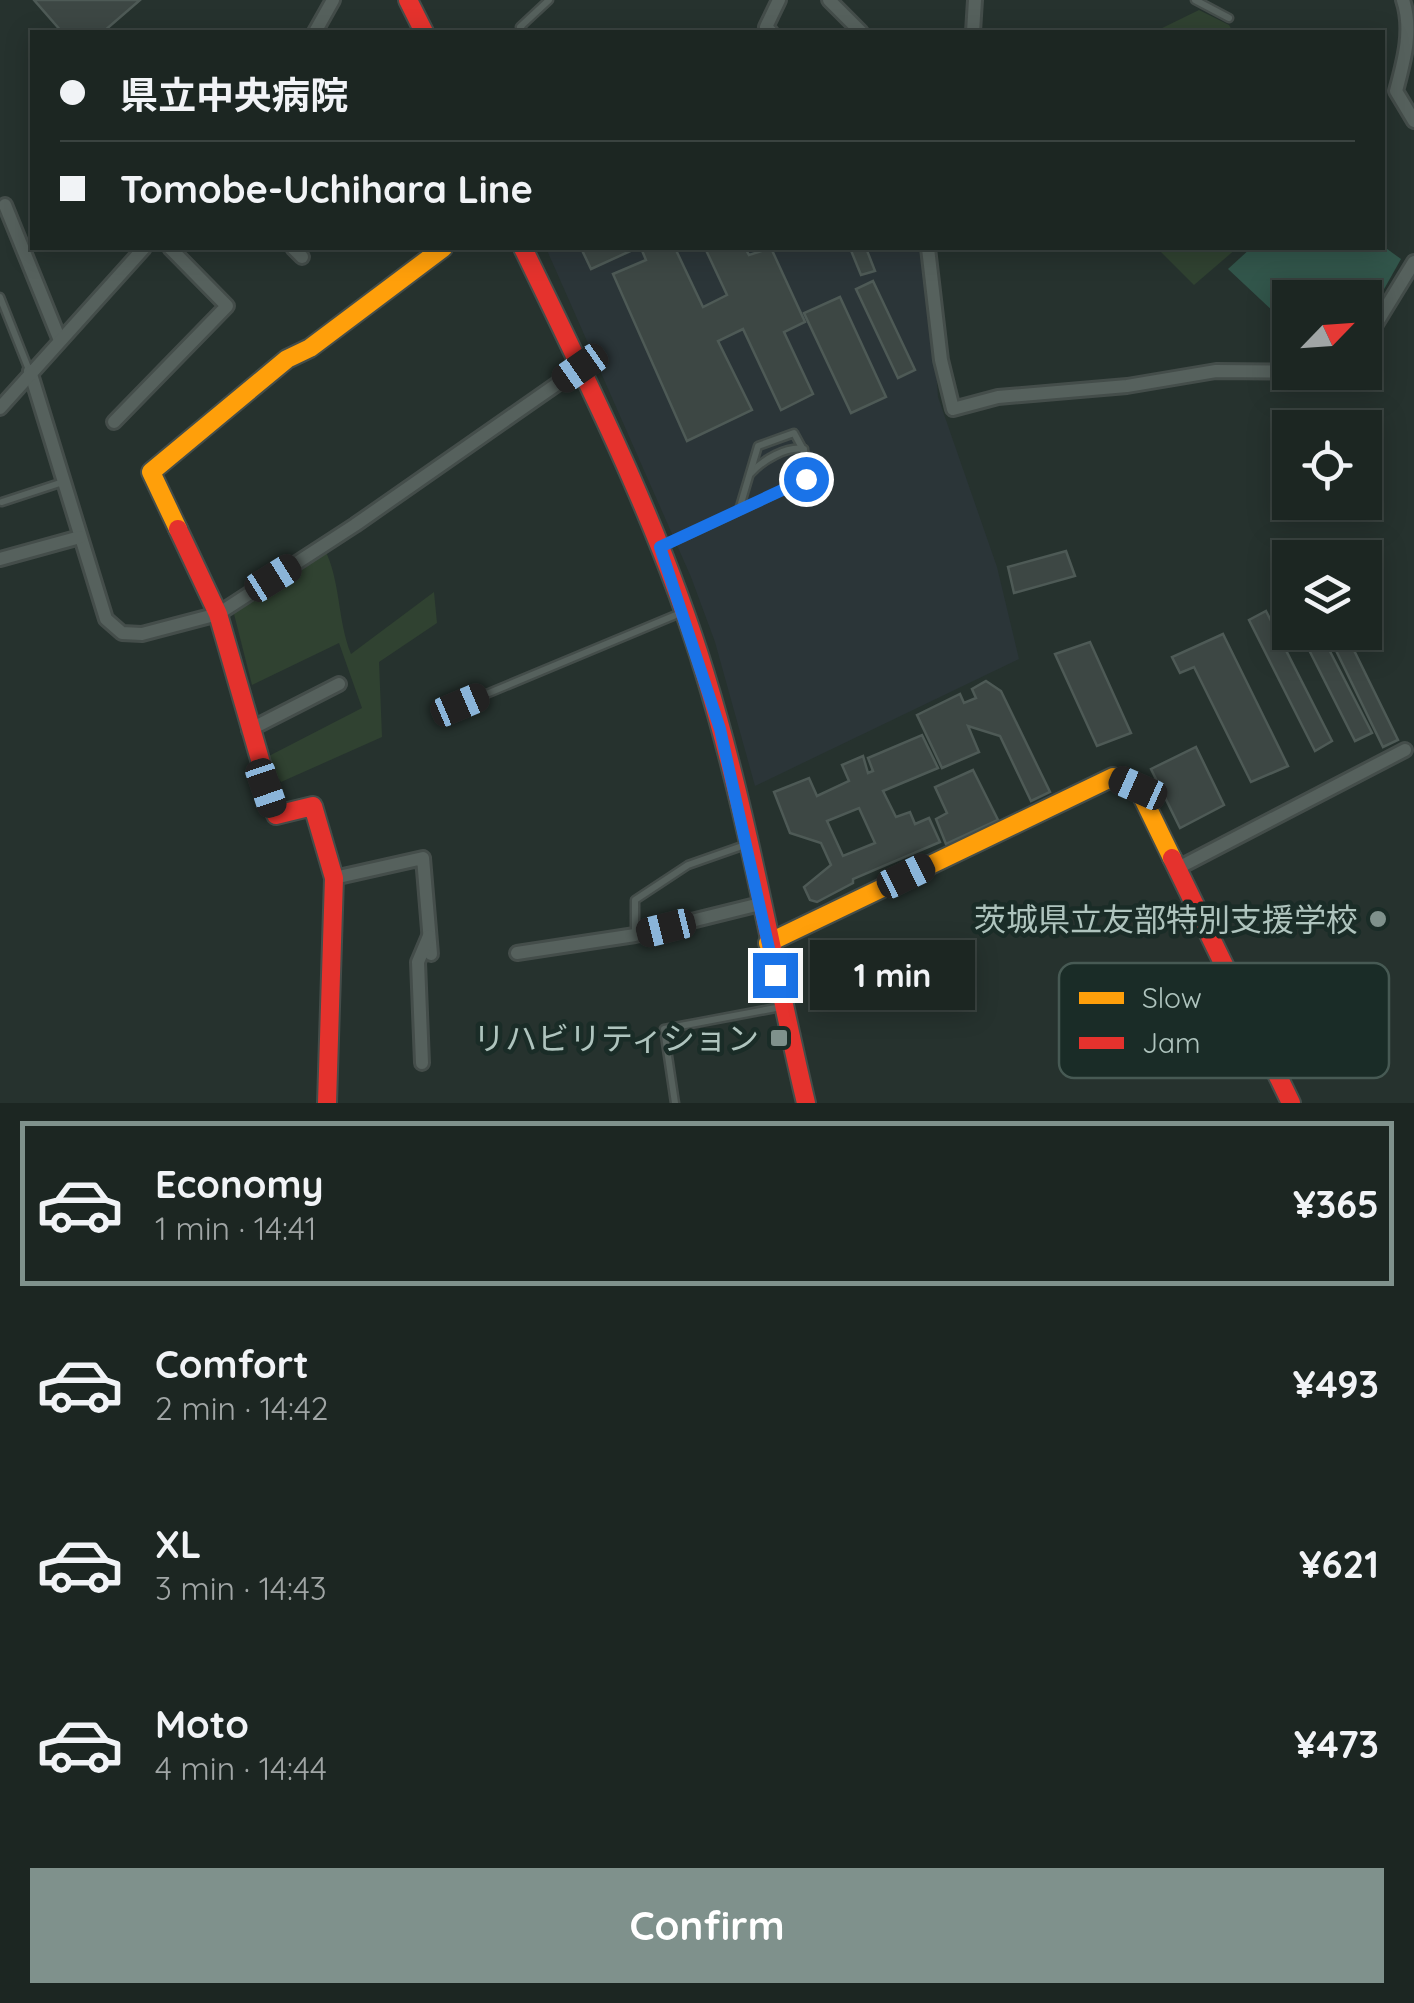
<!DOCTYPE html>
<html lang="en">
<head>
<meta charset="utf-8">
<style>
	:root { --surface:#1c2622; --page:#252e2a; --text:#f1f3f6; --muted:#a0a5a5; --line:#3a4340; --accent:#7f918c }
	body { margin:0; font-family:Quicksand,"Noto Sans JP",sans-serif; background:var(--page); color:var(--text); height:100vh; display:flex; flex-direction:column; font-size:38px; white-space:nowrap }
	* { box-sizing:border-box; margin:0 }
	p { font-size:32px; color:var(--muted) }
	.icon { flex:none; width:55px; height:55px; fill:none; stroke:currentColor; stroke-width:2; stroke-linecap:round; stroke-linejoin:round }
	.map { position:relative; height:1103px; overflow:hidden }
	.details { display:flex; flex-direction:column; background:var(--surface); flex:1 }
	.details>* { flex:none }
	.guide { position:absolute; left:30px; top:30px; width:1355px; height:220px; border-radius:0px; box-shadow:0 5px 25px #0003,0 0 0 2px var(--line); display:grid; align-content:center; height:220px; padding:0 30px; background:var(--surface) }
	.needle { width:65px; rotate:65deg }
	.controls { position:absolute; left:1272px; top:280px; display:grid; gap:20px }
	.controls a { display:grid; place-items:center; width:110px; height:110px; border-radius:0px; background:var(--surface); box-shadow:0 5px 25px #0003,0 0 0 2px var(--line); font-size:50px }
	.end { position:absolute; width:45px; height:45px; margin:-22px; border:12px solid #1a73e8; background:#fff; box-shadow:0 0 0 5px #fff }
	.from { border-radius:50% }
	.bubble { position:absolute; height:70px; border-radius:0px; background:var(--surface); box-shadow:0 5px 25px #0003,0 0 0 2px var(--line); font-size:32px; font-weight:700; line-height:70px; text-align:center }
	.car { position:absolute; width:30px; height:60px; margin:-30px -15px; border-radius:12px; box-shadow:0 0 8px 2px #0007; background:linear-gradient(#222 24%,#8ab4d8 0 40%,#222 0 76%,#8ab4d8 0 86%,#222 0) }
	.guide b { display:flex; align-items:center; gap:35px; height:95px; font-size:38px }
	.guide b+b { border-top:2px solid var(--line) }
	.guide i { width:25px; height:25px; background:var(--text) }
	ul { padding:18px 0 0; list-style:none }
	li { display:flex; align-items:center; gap:30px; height:165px; margin:0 20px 15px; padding:0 10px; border:5px solid transparent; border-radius:0px }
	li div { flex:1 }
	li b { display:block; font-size:38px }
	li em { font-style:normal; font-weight:700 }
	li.current { border-color:var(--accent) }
	li>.icon { width:90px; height:90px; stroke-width:1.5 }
	.button { display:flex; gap:20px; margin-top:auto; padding:20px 30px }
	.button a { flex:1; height:115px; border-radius:0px; background:var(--accent); color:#fff; font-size:40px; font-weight:700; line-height:115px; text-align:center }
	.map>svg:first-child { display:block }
</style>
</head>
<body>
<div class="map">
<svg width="1414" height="1103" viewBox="0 0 1414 1103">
	<rect width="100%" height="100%" fill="#26322e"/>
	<!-- medical -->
	<path fill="#2b3538" d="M546 248H928L938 397 997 567 1019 659 755 786 715 642 691 577Z"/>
	<!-- green -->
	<g fill="#304231">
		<path d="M1199 10 1229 25 1233 32H1154Z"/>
		<path d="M1157 248H1237L1194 285Z"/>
		<path d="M324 548C341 581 337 619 351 654L434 592 437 623 379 662 382 737 281 782 265 758 362 708 339 643 252 685 233 610Z"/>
	</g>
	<!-- water -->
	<path fill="#32564b" d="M1383 246 1401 259 1365 323V298H1290V327L1228 269 1251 248Z"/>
	<!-- building -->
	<g fill="#3d4744" stroke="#4e5a56" stroke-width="2.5" fill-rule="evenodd">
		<path d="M34 0H140L103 32H62Z"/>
		<path d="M581 248H637L591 269Z"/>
		<path d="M641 248H675L703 307 727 295 705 248H745L749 255 771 248 805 322 784 332 813 394 781 410 743 329 718 341 752 410 687 441 613 274 646 260Z"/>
		<path d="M850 248H866L875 271 861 275Z"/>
		<path d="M873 281 915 370 898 378 856 289Z"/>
		<path d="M840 297 886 397 851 413 804 313Z"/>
		<path d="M1066 551 1075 576 1014 593 1008 567Z"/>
		<path d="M1266 611 1332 741 1315 751 1249 620Z"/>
		<path d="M1300 632H1320L1372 733 1355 741Z"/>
		<path d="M1327 632H1345L1398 740 1383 747Z"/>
		<path d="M1223 634 1288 766 1251 782 1194 667 1180 673 1172 657Z"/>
		<path d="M1090 642 1131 733 1097 746 1055 654Z"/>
		<path d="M986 681 1001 691 1050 792 1031 801 1000 736 968 726 979 752 942 768 917 715 960 694 964 703 976 698 972 689Z"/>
		<path d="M922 735 938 768 883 791 896 817 910 812 915 824 929 818 940 842 853 879V883L817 902 810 900 804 887 831 865 821 843 790 833 774 792 809 778 817 796 849 781 842 765 863 756 868 773 873 771 868 758ZM859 808 875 843 843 856 827 821Z"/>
		<path d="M1196 747 1224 805 1180 828 1151 769Z"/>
		<path d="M973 770 998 820 946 844 936 819 947 813 935 787Z"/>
	</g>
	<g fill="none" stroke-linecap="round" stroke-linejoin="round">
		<!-- lane casing -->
		<g stroke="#444d4a" stroke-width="11">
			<g id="lane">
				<path d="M1195 0 1229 18"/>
				<path d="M524 32 520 27 549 0"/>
				<path d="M0 297 29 370"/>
				<path d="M751 473C763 460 786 446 804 449"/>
				<path d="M2 502 63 482"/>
				<path d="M661 547C710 524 758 502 806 479L813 468 794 433 758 446 739 510"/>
				<path d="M460 705 683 612"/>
				<path d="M635 933V900L688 865 745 845"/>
				<path d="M675 1103 664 1029 781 1007"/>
			</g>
		</g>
		<!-- street casing -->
		<g stroke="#444d4a" stroke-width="18">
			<g id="street">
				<path d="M829 0 861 32"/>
				<path d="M1403 0C1413 30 1404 61 1396 91L1414 121"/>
				<path d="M315 32 333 0"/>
				<path d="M771 32 766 27 779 0"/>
				<path d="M973 32 975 0"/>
				<path d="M5 205 59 338"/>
				<path d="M293 248 302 257"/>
				<path d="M928 248 941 360 953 409 998 397 1127 386 1216 371 1319 372"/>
				<path d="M1365 342 1414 262"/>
				<path d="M30 371 106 619 122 633 142 634 218 614 355 525 580 368"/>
				<path d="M0 408 144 248"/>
				<path d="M114 422 227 306 170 248"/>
				<path d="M0 559 80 537"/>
				<path d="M249 730 339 684"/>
				<path d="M1178 868 1405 750"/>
				<path d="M334 878 423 858 431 954"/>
				<path d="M517 953 635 935 760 904"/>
				<path d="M422 1063 418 962 429 936"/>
			</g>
		</g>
		<!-- slow casing -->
		<g stroke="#444d4a" stroke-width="22">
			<g id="slow">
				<path d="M178 529 151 472 287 359 310 348 443 248"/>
				<path d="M768 943 1113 777 1138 788 1172 858"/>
			</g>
		</g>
		<!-- jam casing -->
		<g stroke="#444d4a" stroke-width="22">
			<g id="jam">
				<path d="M408 0 424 32"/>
				<path d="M523 248C590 387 660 526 705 674 748 814 772 960 806 1103"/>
				<path d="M178 529 218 614 276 815 313 806 334 878 327 1103"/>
				<path d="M1172 858 1291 1103"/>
			</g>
		</g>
		<!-- lane -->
		<use href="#lane" stroke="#56615d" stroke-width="6"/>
		<!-- street -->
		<use href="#street" stroke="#56615d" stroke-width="12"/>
		<!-- slow -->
		<use href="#slow" stroke="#ff9f0a" stroke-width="18"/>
		<!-- jam -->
		<use href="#jam" stroke="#e5322d" stroke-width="18"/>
	</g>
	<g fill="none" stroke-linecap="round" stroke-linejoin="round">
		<!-- route -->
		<path stroke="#1a73e8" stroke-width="12" d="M775 975 720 729 660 547 806 479"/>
	</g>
	<!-- markers -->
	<g fill="#7f918c" stroke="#1a2c27" stroke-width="4">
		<circle cx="1378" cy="919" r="10"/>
		<rect x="769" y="1028" width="20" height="20" rx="5"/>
	</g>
	<g text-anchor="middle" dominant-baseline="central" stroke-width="9" stroke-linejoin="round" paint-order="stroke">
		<!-- poi labels -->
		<g font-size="32" fill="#afc4be" stroke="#1a2c27" text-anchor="end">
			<text x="1358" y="919">茨城県立友部特別支援学校</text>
			<text x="759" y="1038">リハビリティション</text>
		</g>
	</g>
	<!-- legend -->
	<rect x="1059" y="963" width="330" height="115" rx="15" fill="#1a2c27" stroke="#475a54" stroke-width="2.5"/>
	<rect x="1079" y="992" width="45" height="12" fill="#ff9f0a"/>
	<rect x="1079" y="1037" width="45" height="12" fill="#e5322d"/>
	<g font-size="28" fill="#afc4be">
		<text x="1142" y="1008">Slow</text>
		<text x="1142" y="1053">Jam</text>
	</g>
</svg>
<div class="controls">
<a><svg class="needle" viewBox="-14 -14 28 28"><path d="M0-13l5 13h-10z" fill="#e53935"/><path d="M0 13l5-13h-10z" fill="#a0a5a5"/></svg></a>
<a><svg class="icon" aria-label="locate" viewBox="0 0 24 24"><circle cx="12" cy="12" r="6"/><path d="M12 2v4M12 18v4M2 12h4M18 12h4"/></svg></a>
<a><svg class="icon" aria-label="layers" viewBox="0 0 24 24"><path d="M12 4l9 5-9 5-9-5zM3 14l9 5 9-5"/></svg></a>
</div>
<i class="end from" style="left:806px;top:479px"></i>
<i class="end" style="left:775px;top:975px"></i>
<div class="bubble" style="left:810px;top:940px;width:165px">1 min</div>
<i class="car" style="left:580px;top:368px;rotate:235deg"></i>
<i class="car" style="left:273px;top:578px;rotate:58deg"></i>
<i class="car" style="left:460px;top:705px;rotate:67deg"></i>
<i class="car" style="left:266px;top:788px;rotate:161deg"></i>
<i class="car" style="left:1138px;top:788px;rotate:294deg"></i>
<i class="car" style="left:906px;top:876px;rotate:64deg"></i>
<i class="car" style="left:666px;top:928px;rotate:256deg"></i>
<div class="guide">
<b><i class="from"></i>県立中央病院</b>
<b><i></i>Tomobe-Uchihara Line</b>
</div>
</div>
<section class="details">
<ul>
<li class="current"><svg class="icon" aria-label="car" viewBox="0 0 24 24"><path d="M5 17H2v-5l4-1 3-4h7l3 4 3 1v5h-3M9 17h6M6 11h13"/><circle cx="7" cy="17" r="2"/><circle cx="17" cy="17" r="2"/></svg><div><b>Economy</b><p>1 min · 14:41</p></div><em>¥365</em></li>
<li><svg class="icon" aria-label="car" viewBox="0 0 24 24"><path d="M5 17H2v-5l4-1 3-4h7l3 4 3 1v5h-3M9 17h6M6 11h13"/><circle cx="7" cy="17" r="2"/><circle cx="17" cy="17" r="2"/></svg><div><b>Comfort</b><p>2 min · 14:42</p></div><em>¥493</em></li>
<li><svg class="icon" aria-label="car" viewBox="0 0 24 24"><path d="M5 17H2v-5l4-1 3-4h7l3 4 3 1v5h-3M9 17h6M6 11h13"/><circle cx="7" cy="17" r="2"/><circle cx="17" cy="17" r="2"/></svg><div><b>XL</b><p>3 min · 14:43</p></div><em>¥621</em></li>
<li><svg class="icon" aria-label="car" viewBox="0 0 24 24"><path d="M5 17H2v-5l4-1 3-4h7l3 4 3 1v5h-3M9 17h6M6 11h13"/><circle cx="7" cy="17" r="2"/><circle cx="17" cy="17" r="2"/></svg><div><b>Moto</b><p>4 min · 14:44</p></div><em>¥473</em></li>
</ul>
<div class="button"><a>Confirm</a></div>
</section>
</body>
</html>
